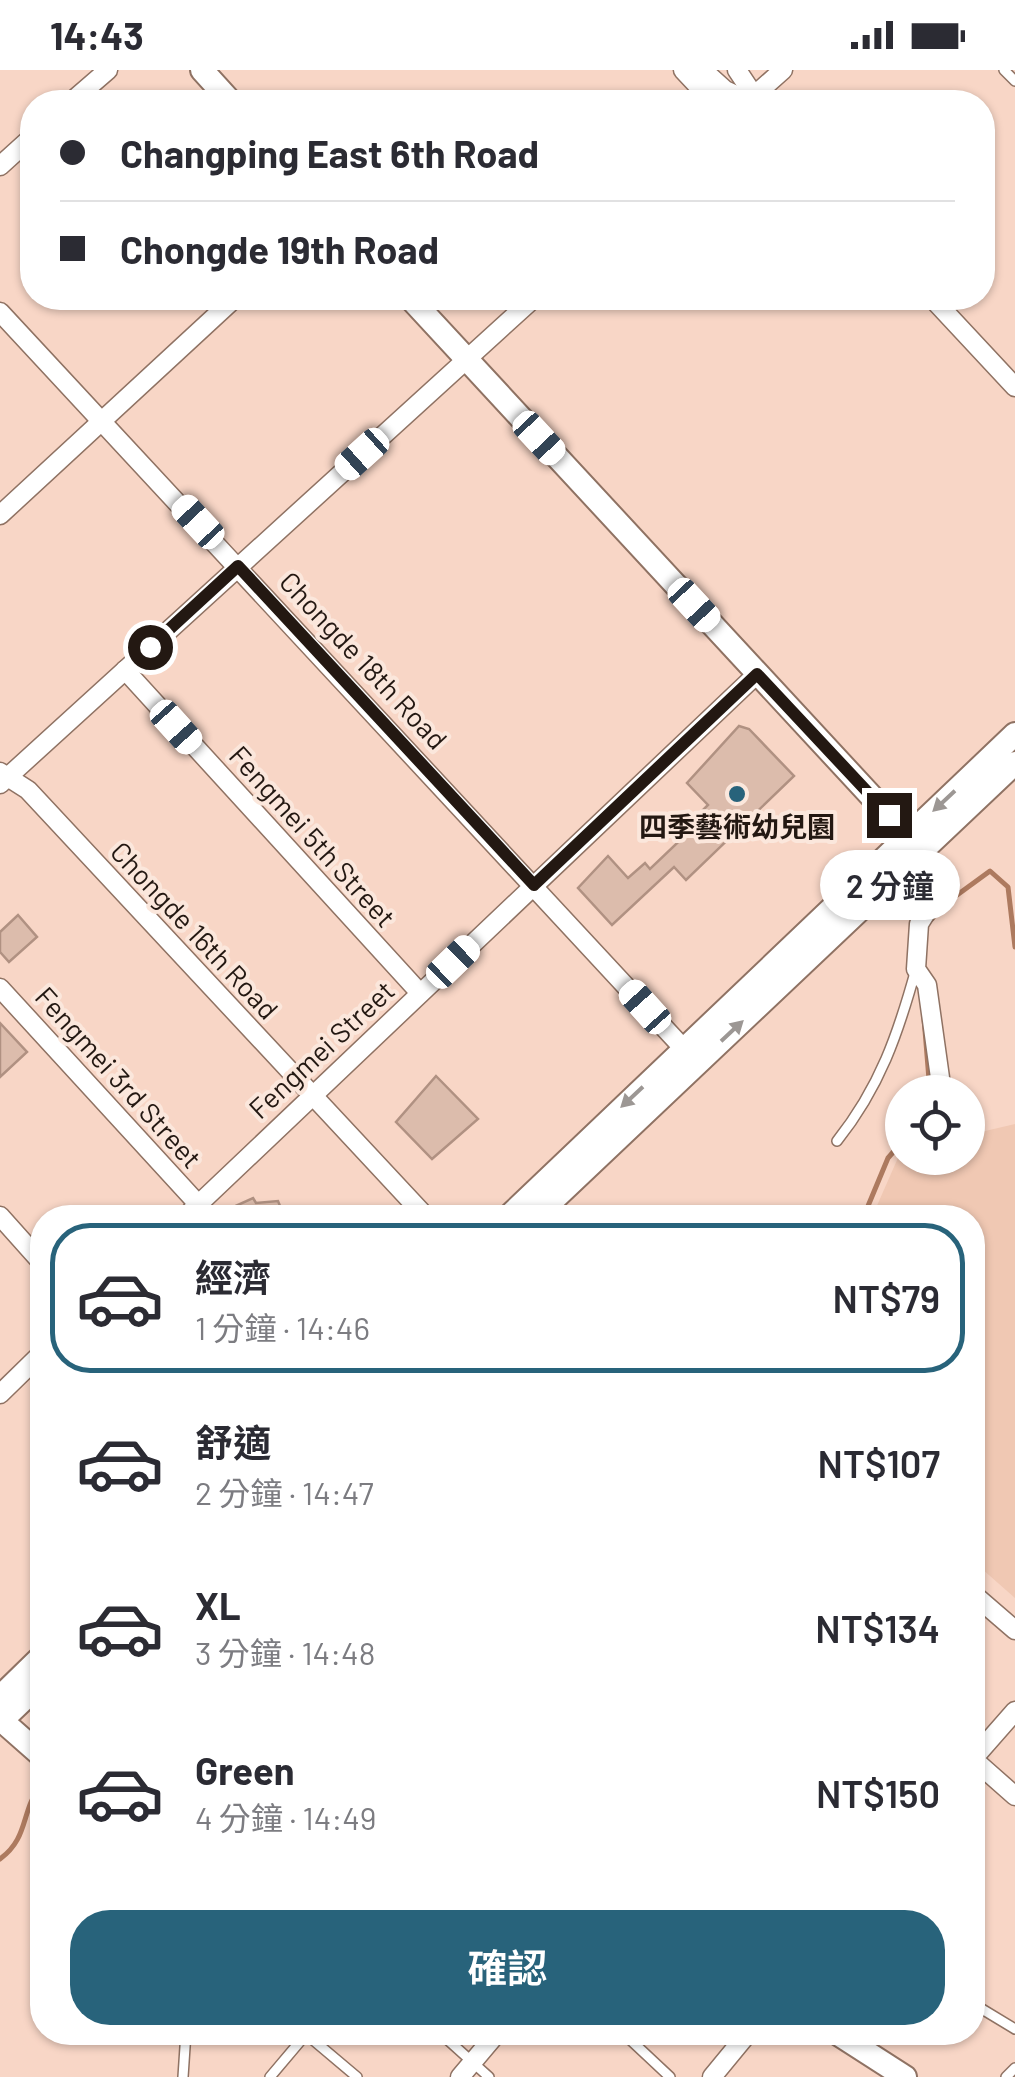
<!DOCTYPE html>
<html lang="zh-TW">
<head>
<meta charset="utf-8">
<style>
	:root { --surface:#fff; --page:#f7f7f7; --text:#2b2b33; --muted:#7c7c81; --line:#e1e1e2; --accent:#28637b }
	body { margin:0; font-family:Barlow,"Noto Sans TC",sans-serif; background:var(--page); color:var(--text); height:100vh; display:flex; flex-direction:column; font-size:38px; white-space:nowrap }
	* { box-sizing:border-box; margin:0 }
	p { font-size:32px; color:var(--muted) }
	.icon { flex:none; width:55px; height:55px; fill:none; stroke:currentColor; stroke-width:2; stroke-linecap:round; stroke-linejoin:round }
	.map { position:relative; flex:1; overflow:hidden }
	.panel { position:absolute; left:30px; top:1135px; width:955px; height:840px; display:flex; flex-direction:column; background:var(--surface); border-radius:40px; box-shadow:0 2px 8px #0004 }
	.panel>* { flex:none }
	.top-card { position:absolute; left:20px; top:20px; width:975px; height:220px; border-radius:40px; box-shadow:0 2px 8px #0004; display:grid; align-content:center; height:220px; padding:0 40px; background:var(--surface) }
	.buttons { position:absolute; left:885px; top:1005px; display:grid; gap:20px }
	.buttons a { display:grid; place-items:center; width:100px; height:100px; border-radius:50%; background:var(--surface); box-shadow:0 2px 8px #0004; font-size:50px }
	.end { position:absolute; width:45px; height:45px; margin:-22px; border:12px solid #231812; background:#fff; box-shadow:0 0 0 5px #fff }
	.from { border-radius:50% }
	.bubble { position:absolute; height:70px; border-radius:35px; background:var(--surface); box-shadow:0 2px 8px #0004; font-size:32px; font-weight:600; line-height:70px; text-align:center }
	.car { position:absolute; width:30px; height:60px; margin:-30px -15px; border-radius:12px; box-shadow:0 0 8px 2px #0007; background:linear-gradient(#fff 24%,#345 0 40%,#fff 0 76%,#345 0 86%,#fff 0) }
	.top-card b { display:flex; align-items:center; gap:35px; height:95px; font-size:38px }
	.top-card b+b { border-top:2px solid var(--line) }
	.top-card i { width:25px; height:25px; background:var(--text) }
	ul { padding:18px 0 0; list-style:none }
	li { display:flex; align-items:center; gap:30px; height:150px; margin:0 20px 15px; padding:0 20px; border:5px solid transparent; border-radius:40px }
	li div { flex:1 }
	li b { display:block; font-size:38px }
	li em { font-style:normal; font-weight:600 }
	li.active { border-color:var(--accent) }
	li>.icon { width:90px; height:90px; stroke-width:1.5 }
	.button { display:flex; gap:20px; margin-top:auto; padding:20px 40px }
	.button a { flex:1; height:115px; border-radius:40px; background:var(--accent); color:#fff; font-size:40px; font-weight:600; line-height:115px; text-align:center }
	.status { display:flex; justify-content:space-between; align-items:center; height:70px; padding:0 50px; background:var(--surface); direction:ltr }
	.status svg { height:28px; fill:currentColor }
	.map>svg:first-child { display:block }
</style>
</head>
<body>
<div class="status"><b>14:43</b><svg viewBox="0 0 49 12"><path d="M0 12V9h3v3zM5 12V6h3v6zM10 12V3h3v9zM15 12V0h3v12zM26 1h20v11H26zM47 4h2v5h-2z"/></svg></div>
<div class="map">
<svg width="1015" height="2007" viewBox="0 0 1015 2007">
	<rect width="100%" height="100%" fill="#f8d6c6"/>
	<!-- built -->
	<path fill="#f0c8b3" d="M1015 1054V1528L973 1491 972 1148 872 1147 901 1081 902 1088H968V1065Z"/>
	<g fill="none" stroke-linecap="round" stroke-linejoin="round">
		<!-- stream -->
		<g stroke="#ad7a5f" stroke-width="5">
			<path d="M932 849 942 836 990 801 1008 817 1015 877"/>
			<path d="M924 948 930 1022"/>
			<path d="M863 1148 888 1088 902 1072"/>
			<path d="M0 1789C30 1767 20 1740 42 1714"/>
		</g>
	</g>
	<!-- building -->
	<g fill="#dcbcac" stroke="#b09182" stroke-width="2.5">
		<path d="M739 656 749 659 794 706 686 810 674 797 612 855 578 818 608 786 628 808 645 793 650 799 694 757 690 753 708 735 687 713Z"/>
		<path d="M18 845 37 867 9 892 0 882V862Z"/>
		<path d="M0 953 27 982 0 1007Z"/>
		<path d="M436 1006 478 1049 432 1089 396 1052Z"/>
		<path d="M253 1128 256 1133 278 1131 285 1148H209Z"/>
	</g>
	<g fill="none" stroke-linecap="round" stroke-linejoin="round">
		<!-- service casing -->
		<g stroke="#8f7263" stroke-width="12">
			<g id="service">
				<path d="M1004 0 1015 11"/>
				<path d="M837 1071C880 1017 898 964 916 899"/>
				<path d="M972 1933 1015 1959"/>
				<path d="M439 1962 489 2007"/>
				<path d="M622 1962 670 2007"/>
				<path d="M306 1964 357 2007"/>
				<path d="M183 2007 186 1962"/>
				<path d="M270 2007 308 1962"/>
				<path d="M1006 2007 1015 1998"/>
			</g>
		</g>
		<!-- minor casing -->
		<g stroke="#8f7263" stroke-width="21">
			<g id="minor">
				<path d="M683 0 713 32"/>
				<path d="M703 0 725 20 751 32"/>
				<path d="M737 0 749 18V30"/>
				<path d="M71 32 108 0"/>
				<path d="M747 32 783 0"/>
				<path d="M0 96 32 67"/>
				<path d="M932 228 1015 317"/>
				<path d="M0 242 684 979"/>
				<path d="M0 445 235 228"/>
				<path d="M125 600 420 923"/>
				<path d="M0 702 28 720 427 1148"/>
				<path d="M0 714 534 228"/>
				<path d="M922 781 946 811 919 854 916 899 927 915 942 1022"/>
				<path d="M0 918 198 1134"/>
				<path d="M0 1146 42 1193"/>
				<path d="M184 1148 757 604"/>
				<path d="M0 1324 42 1283"/>
				<path d="M972 1523 1015 1560"/>
				<path d="M972 1688 1015 1726"/>
				<path d="M972 1690 1015 1641"/>
				<path d="M460 2007 498 1962"/>
				<path d="M712 2007 749 1962"/>
			</g>
		</g>
		<!-- tertiary casing -->
		<g stroke="#8f7263" stroke-width="26">
			<g id="tertiary">
				<path d="M202 0 231 32"/>
				<path d="M410 228 922 781"/>
				<path d="M507 1148 1015 664"/>
				<path d="M534 1148 1015 693"/>
				<path d="M0 1627 42 1586"/>
				<path d="M0 1649 42 1686"/>
				<path d="M0 1652 42 1612"/>
				<path d="M835 1962 905 2007"/>
			</g>
		</g>
		<!-- service -->
		<use href="#service" stroke="#fff" stroke-width="9"/>
		<!-- minor -->
		<use href="#minor" stroke="#fff" stroke-width="18"/>
		<!-- tertiary -->
		<use href="#tertiary" stroke="#fff" stroke-width="22"/>
	</g>
	<!-- one-way arrows -->
	<defs><path id="oneway-solid" d="M-6-.8H1V-3.2L6.5 0L1 3.2V.8H-6Z" transform="scale(2.5)"/></defs>
	<g fill="#9c9794">
		<use href="#oneway-solid" transform="translate(944 731) rotate(137)"/>
		<use href="#oneway-solid" transform="translate(732 961) rotate(-43)"/>
		<use href="#oneway-solid" transform="translate(632 1027) rotate(137)"/>
	</g>
	<g fill="none" stroke-linecap="round" stroke-linejoin="round">
		<!-- route -->
		<path stroke="#231812" stroke-width="12" d="M150 577 238 496 534 815 757 604 889 745"/>
	</g>
	<!-- markers -->
	<circle fill="#28637b" stroke="#fbe7dc" stroke-width="4" cx="737" cy="724" r="10"/>
	<g text-anchor="middle" dominant-baseline="central" stroke-width="8" stroke-linejoin="round" paint-order="stroke">
		<!-- street labels -->
		<g font-size="28" fill="#231812" stroke="#fbe7dc">
			<text transform="translate(364 590) rotate(47)">Chongde 18th Road</text>
			<text transform="translate(313 766) rotate(48)">Fengmei 5th Street</text>
			<text transform="translate(195 860) rotate(47)">Chongde 16th Road</text>
			<text transform="translate(321 979) rotate(-43)">Fengmei Street</text>
			<text transform="translate(119 1007) rotate(48)">Fengmei 3rd Street</text>
		</g>
		<!-- poi labels -->
		<g font-size="28" font-weight="bold" fill="#231812" stroke="#fbe7dc">
			<text x="737" y="756">四季藝術幼兒園</text>
		</g>
	</g>
</svg>
<div class="buttons">
<a><svg class="icon" aria-label="locate" viewBox="0 0 24 24"><circle cx="12" cy="12" r="6"/><path d="M12 2v4M12 18v4M2 12h4M18 12h4"/></svg></a>
</div>
<i class="end from" style="left:150px;top:577px"></i>
<i class="end" style="left:889px;top:745px"></i>
<div class="bubble" style="left:820px;top:780px;width:140px">2 分鐘</div>
<i class="car" style="left:539px;top:368px;rotate:137deg"></i>
<i class="car" style="left:362px;top:384px;rotate:228deg"></i>
<i class="car" style="left:198px;top:452px;rotate:317deg"></i>
<i class="car" style="left:694px;top:535px;rotate:137deg"></i>
<i class="car" style="left:176px;top:657px;rotate:138deg"></i>
<i class="car" style="left:453px;top:892px;rotate:46deg"></i>
<i class="car" style="left:645px;top:937px;rotate:318deg"></i>
<div class="top-card">
<b><i class="from"></i>Changping East 6th Road</b>
<b><i></i>Chongde 19th Road</b>
</div>
<section class="panel">
<ul>
<li class="active"><svg class="icon" aria-label="car" viewBox="0 0 24 24"><path d="M5 17H2v-5l4-1 3-4h7l3 4 3 1v5h-3M9 17h6M6 11h13"/><circle cx="7" cy="17" r="2"/><circle cx="17" cy="17" r="2"/></svg><div><b>經濟</b><p>1 分鐘 · 14:46</p></div><em>NT$79</em></li>
<li><svg class="icon" aria-label="car" viewBox="0 0 24 24"><path d="M5 17H2v-5l4-1 3-4h7l3 4 3 1v5h-3M9 17h6M6 11h13"/><circle cx="7" cy="17" r="2"/><circle cx="17" cy="17" r="2"/></svg><div><b>舒適</b><p>2 分鐘 · 14:47</p></div><em>NT$107</em></li>
<li><svg class="icon" aria-label="car" viewBox="0 0 24 24"><path d="M5 17H2v-5l4-1 3-4h7l3 4 3 1v5h-3M9 17h6M6 11h13"/><circle cx="7" cy="17" r="2"/><circle cx="17" cy="17" r="2"/></svg><div><b>XL</b><p>3 分鐘 · 14:48</p></div><em>NT$134</em></li>
<li><svg class="icon" aria-label="car" viewBox="0 0 24 24"><path d="M5 17H2v-5l4-1 3-4h7l3 4 3 1v5h-3M9 17h6M6 11h13"/><circle cx="7" cy="17" r="2"/><circle cx="17" cy="17" r="2"/></svg><div><b>Green</b><p>4 分鐘 · 14:49</p></div><em>NT$150</em></li>
</ul>
<div class="button"><a>確認</a></div>
</section>
</div>
</body>
</html>
